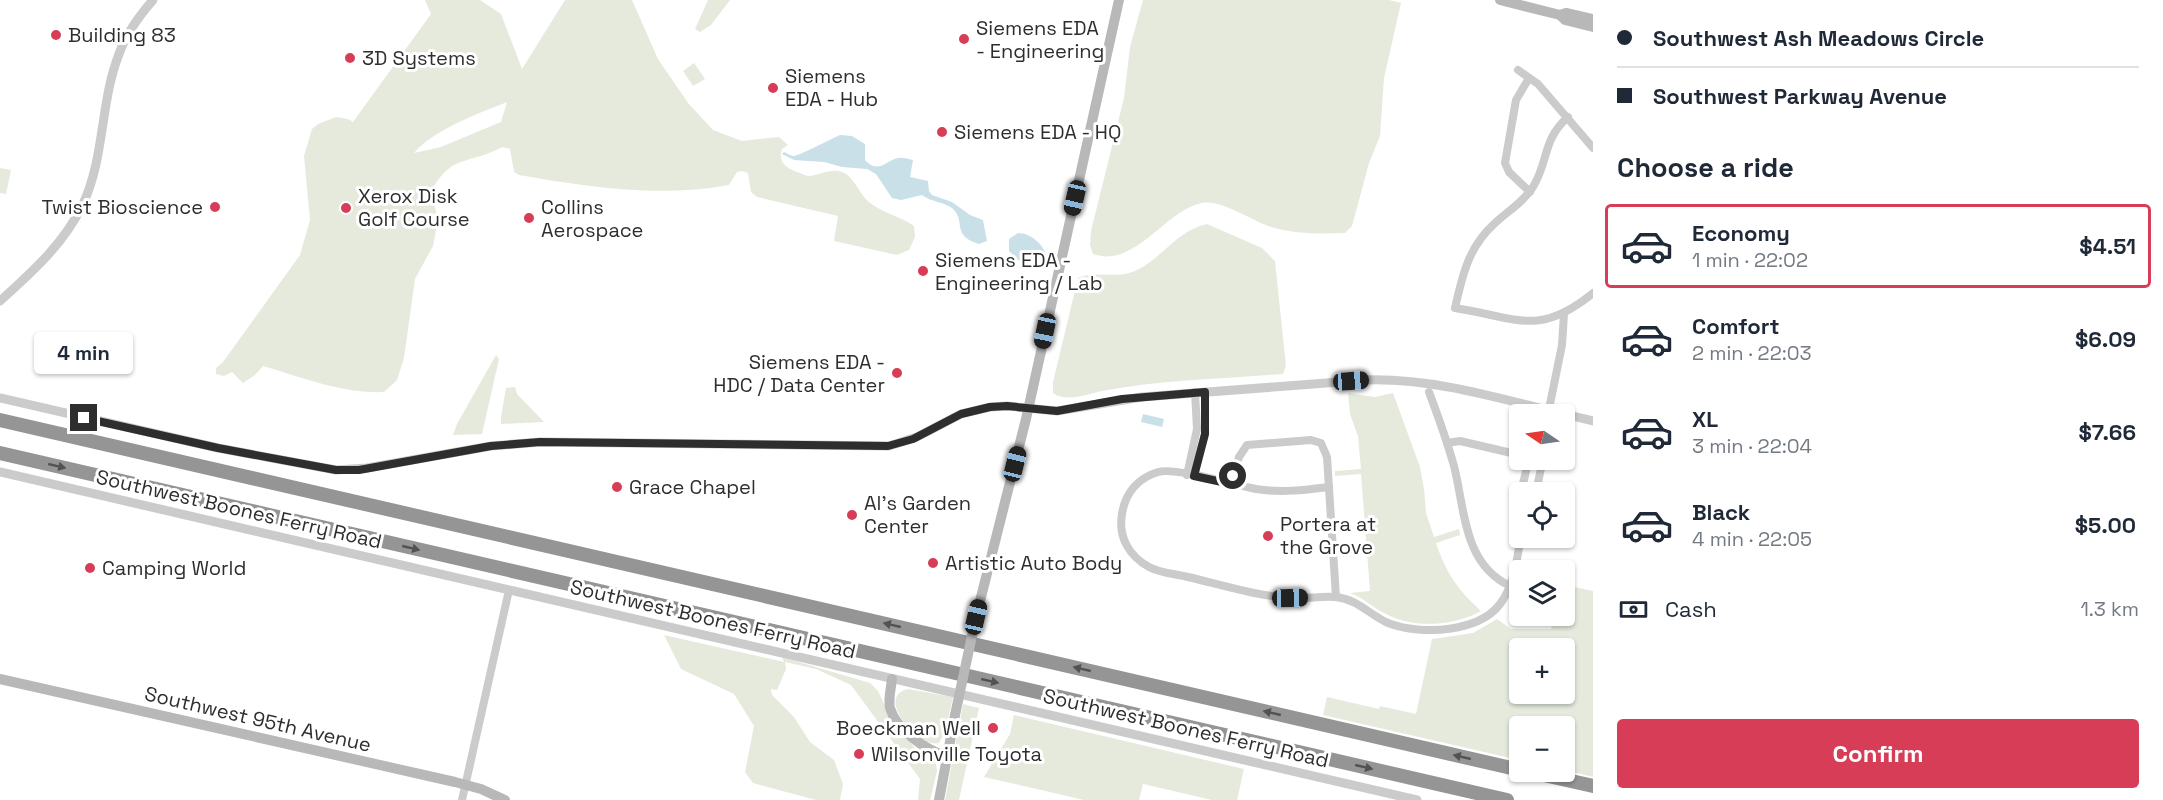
<!DOCTYPE html>
<html lang="en">
<head>
<meta charset="utf-8">
<style>
	:root { --surface:#fff; --page:#f2f2f3; --text:#1f2937; --muted:#747a83; --line:#e0e1e3; --accent:#d83d57 }
	body { margin:0; font-family:"Space Grotesk",sans-serif; background:var(--page); color:var(--text); height:100vh; display:flex; flex-direction:column; font-size:22px; white-space:nowrap }
	* { box-sizing:border-box; margin:0 }
	p { font-size:20px; color:var(--muted) }
	.icon { flex:none; width:33px; height:33px; fill:none; stroke:currentColor; stroke-width:2; stroke-linecap:round; stroke-linejoin:round }
	.map { position:relative; flex:1; overflow:hidden }
	.details { display:flex; flex-direction:column; background:var(--surface); width:570px }
	.details>* { flex:none }
	.guide { display:grid; align-content:center; height:132px; padding:0 24px; background:var(--surface) }
	.needle { width:39px; rotate:283deg }
	.fabs { position:absolute; left:1509px; top:404px; display:grid; gap:12px }
	.fabs a { display:grid; place-items:center; width:66px; height:66px; border-radius:6px; background:var(--surface); box-shadow:0 2px 4px #0004; font-size:30px }
	.end { position:absolute; width:27px; height:27px; margin:-14px; border:8px solid #2e2e2e; background:#fff; box-shadow:0 0 0 3px #fff }
	.from { border-radius:50% }
	.bubble { position:absolute; height:42px; border-radius:6px; background:var(--surface); box-shadow:0 2px 4px #0004; font-size:20px; font-weight:800; line-height:42px; text-align:center }
	.car { position:absolute; width:18px; height:36px; margin:-18px -9px; border-radius:8px; box-shadow:0 0 4px 2px #0007; background:linear-gradient(#222 24%,#8ab4d8 0 40%,#222 0 76%,#8ab4d8 0 86%,#222 0) }
	.guide b { display:flex; align-items:center; gap:21px; height:57px; font-size:22px }
	.guide b+b { border-top:2px solid var(--line) }
	.guide i { width:15px; height:15px; background:var(--text) }
	ul { padding:0; list-style:none }
	li { display:flex; align-items:center; gap:18px; height:84px; margin:0 12px 9px; padding:0 12px; border:3px solid transparent; border-radius:6px }
	li div { flex:1 }
	li b { display:block; font-size:22px }
	li em { font-style:normal; font-weight:800 }
	li.active { border-color:var(--accent) }
	li>.icon { width:54px; height:54px; stroke-width:1.5 }
	h2 { padding:0 24px; font-size:27px; line-height:72px }
	.pay { display:flex; align-items:center; gap:15px; height:66px; padding:0 24px; font-size:22px }
	.pay p { margin-inline-start:auto }
	.primary-button { display:flex; gap:12px; margin-top:auto; padding:12px 24px }
	.primary-button a { flex:1; height:69px; border-radius:6px; background:var(--accent); color:#fff; font-size:24px; font-weight:800; line-height:69px; text-align:center }
	main { display:flex; flex:1; min-height:0 }
	.map>svg:first-child { display:block }
</style>
</head>
<body>
<main>
<div class="map">
<svg width="1593" height="800" viewBox="0 0 1593 800">
	<rect width="100%" height="100%" fill="#fff"/>
	<!-- green -->
	<g fill="#e5eadd" fill-rule="evenodd">
		<path d="M425 0H480L501 14 522 69 565 0H632L658 59 688 103 713 130 742 141 779 137 788 145 782 149C778 162 785 167 797 172 801 173 805 176 810 176 820 175 831 168 842 172 854 176 859 194 869 202 882 213 900 216 914 226L915 237 909 250 897 255 834 241 838 216 757 197 751 192 748 173 742 171 737 172 729 185C659 198 588 187 519 175L514 172 510 149 502 147C470 165 451 153 431 192L438 219 433 246 415 279 404 358 397 380 384 392C343 394 301 377 263 366L255 375 243 383 232 372 224 376 216 374V368L223 362 300 255 310 220 304 156 312 129 318 124 336 117 348 119 353 122 431 14ZM507 102 501 122 441 147 414 153C433 130 479 113 507 102Z"/>
		<path d="M708 0H730L711 25 700 32 695 29Z"/>
		<path d="M1143 0H1389L1401 3 1384 78 1380 136 1369 163 1352 226 1345 233C1320 234 1295 234 1271 227 1252 221 1221 199 1202 203 1165 210 1135 269 1093 254L1090 245 1091 231 1124 98 1130 47Z"/>
		<path d="M694 63 705 79 693 86 683 71Z"/>
		<path d="M0 168 11 170 6 194 0 193Z"/>
		<path d="M1207 224 1262 248 1275 261 1286 366 1283 374C1223 379 1161 380 1102 391 1088 394 1066 403 1053 393V382L1078 278C1094 270 1117 280 1137 270 1162 258 1178 230 1207 224Z"/>
		<path d="M496 355 499 359 482 434 453 435 457 424Z"/>
		<path d="M515 387 517 394 544 422 501 424V417L506 388Z"/>
		<path d="M1348 393 1375 397 1393 393 1420 467 1424 489 1426 513 1434 537 1459 529 1460 535 1436 543C1446 573 1458 590 1481 611 1454 626 1414 629 1386 614 1373 608 1364 598 1350 593L1370 591 1361 474 1335 476V471L1361 469 1358 436 1350 414Z"/>
		<path d="M1565 585 1593 591V777L1565 770 1564 726H1520L1519 760 1323 715 1327 697 1379 709 1380 706 1416 714 1432 639 1473 633 1497 619 1511 629H1551L1555 615H1564ZM1520 648H1564V693H1520Z"/>
		<path d="M664 635 784 662 782 657 870 683 878 691 891 719 915 748 933 759 936 764 937 771 930 800H918L920 779 851 685 816 669 785 662 786 669 777 690 771 689 772 695 794 717 810 742 834 760 843 784 840 800H816L753 783 745 772 754 726 734 694 681 669Z"/>
		<path d="M908 689 953 697 945 732 939 743C918 749 874 696 908 689Z"/>
		<path d="M963 704 979 708 959 800H945Z"/>
		<path d="M1014 715 1244 769 1237 800H1212L1143 784 1139 800H1084L984 777 1010 734Z"/>
	</g>
	<!-- water -->
	<g fill="#cae0e9">
		<path d="M840 135 852 136 865 144V160C879 175 886 160 898 158 903 157 908 159 913 160L910 177 928 181 929 191 932 195 952 202 970 215 983 220 987 241 979 244C950 235 967 221 952 208 944 202 931 202 922 195L901 200 892 198 876 174 867 169 842 167 824 162 794 160 782 154 784 152C787 153 790 156 794 156 798 156 833 138 840 135Z"/>
		<path d="M1018 233C1031 233 1044 245 1047 257L1045 263 1018 260 1009 251V239Z"/>
		<path d="M1143 414 1164 419 1162 427 1141 422Z"/>
	</g>
	<g fill="none" stroke-linecap="round" stroke-linejoin="round">
		<!-- minor -->
		<g stroke="#cbcbcb" stroke-width="8">
			<path d="M1518 70 1538 84 1593 148"/>
			<path d="M1529 78 1516 100 1505 163 1509 172 1530 192"/>
			<path d="M1568 117C1542 140 1549 161 1533 187 1523 203 1506 212 1493 225 1468 248 1462 277 1455 308 1515 317 1538 338 1593 293"/>
			<path d="M1429 392C1438 416 1447 441 1454 466 1465 509 1463 564 1510 586"/>
			<path d="M1548 414 1562 345 1564 314"/>
			<path d="M1447 443 1460 441 1520 455"/>
			<path d="M1187 475 1197 429 1195 392"/>
			<path d="M1194 476 1205 434V392"/>
			<path d="M1231 484 1239 457 1247 445 1311 440 1321 443 1327 457 1336 597"/>
			<path d="M1329 487C1305 490 1280 493 1256 489 1235 485 1175 467 1158 472 1138 478 1125 493 1122 514 1118 537 1129 556 1149 567 1160 573 1176 574 1188 577 1222 585 1256 596 1291 598 1306 599 1321 596 1336 597 1357 599 1370 615 1388 623 1421 636 1485 633 1504 598 1515 580 1517 557 1521 537"/>
			<path d="M1521 492 1529 459"/>
			<path d="M1536 492 1543 459"/>
			<path d="M462 800 509 590"/>
		</g>
		<!-- tertiary -->
		<g stroke="#cbcbcb" stroke-width="9">
			<path d="M0 301C32 272 64 244 83 204 105 157 100 102 119 54 126 34 139 16 153 0"/>
			<path d="M0 398 218 448 336 470 367 468 491 446 540 442 889 446 917 437 961 414 990 407 1007 406 1057 411 1142 397 1366 380C1433 378 1498 398 1563 414"/>
			<path d="M1564 414 1593 421"/>
			<path d="M0 472 1417 800"/>
		</g>
		<!-- secondary -->
		<g stroke="#b8b8b8" stroke-width="10">
			<path d="M1500 0 1560 15 1566 13 1593 19"/>
			<path d="M1560 15 1565 20 1593 27"/>
			<path d="M976 617 1026 419 1119 0"/>
			<path d="M0 679 455 782 481 789 505 800"/>
			<path d="M892 679C891 688 888 699 890 708 896 729 926 751 947 756"/>
			<path d="M939 800 955 715"/>
		</g>
		<!-- motorway -->
		<g stroke="#959595" stroke-width="14">
			<path d="M0 420 1520 770"/>
			<path d="M0 453 1507 800"/>
			<path d="M1526 771 1593 786"/>
		</g>
		<!-- secondary-bridge -->
		<path stroke="#b8b8b8" stroke-width="10" d="M955 715 976 617"/>
	</g>
	<!-- one-way arrows -->
	<defs><path id="oneway-solid" d="M-6-.8H1V-3.2L6.5 0L1 3.2V.8H-6Z" transform="scale(1.5)"/></defs>
	<g fill="#525252">
		<use href="#oneway-solid" transform="translate(57 466) rotate(13)"/>
		<use href="#oneway-solid" transform="translate(411 548) rotate(13)"/>
		<use href="#oneway-solid" transform="translate(892 625) rotate(-167)"/>
		<use href="#oneway-solid" transform="translate(1082 669) rotate(-167)"/>
		<use href="#oneway-solid" transform="translate(990 681) rotate(13)"/>
		<use href="#oneway-solid" transform="translate(1272 713) rotate(-167)"/>
		<use href="#oneway-solid" transform="translate(1462 757) rotate(-167)"/>
		<use href="#oneway-solid" transform="translate(1364 767) rotate(13)"/>
	</g>
	<g fill="none" stroke-linecap="round" stroke-linejoin="round">
		<!-- route -->
		<path stroke="#2e2e2e" stroke-width="8" d="M84 418 218 448 336 470H359L491 446 540 442 888 446 913 439 961 414 990 407 1007 406 1057 411 1122 399 1205 392V434L1194 476 1231 484 1233 476"/>
	</g>
	<!-- markers -->
	<g fill="#d83d57" stroke="#fff" stroke-width="2">
		<circle cx="56" cy="35" r="6"/>
		<circle cx="964" cy="39" r="6"/>
		<circle cx="350" cy="58" r="6"/>
		<circle cx="773" cy="88" r="6"/>
		<circle cx="942" cy="132" r="6"/>
		<circle cx="215" cy="207" r="6"/>
		<circle cx="346" cy="208" r="6"/>
		<circle cx="529" cy="218" r="6"/>
		<circle cx="923" cy="271" r="6"/>
		<circle cx="897" cy="373" r="6"/>
		<circle cx="617" cy="487" r="6"/>
		<circle cx="852" cy="515" r="6"/>
		<circle cx="1268" cy="536" r="6"/>
		<circle cx="933" cy="563" r="6"/>
		<circle cx="90" cy="568" r="6"/>
		<circle cx="993" cy="728" r="6"/>
		<circle cx="859" cy="754" r="6"/>
	</g>
	<g text-anchor="middle" dominant-baseline="central" stroke-width="6" stroke-linejoin="round" paint-order="stroke">
		<!-- poi labels -->
		<g font-size="20" fill="#2e2e2e" stroke="#fff" text-anchor="start">
			<text x="976" y="28">Siemens EDA<tspan x="976" dy="23">- Engineering</tspan></text>
			<text x="68" y="35">Building 83</text>
			<text x="362" y="58">3D Systems</text>
			<text x="785" y="76">Siemens<tspan x="785" dy="23">EDA - Hub</tspan></text>
			<text x="954" y="132">Siemens EDA - HQ</text>
			<text x="358" y="196">Xerox Disk<tspan x="358" dy="23">Golf Course</tspan></text>
			<text x="203" y="207" text-anchor="end">Twist Bioscience</text>
			<text x="541" y="207">Collins<tspan x="541" dy="23">Aerospace</tspan></text>
			<text x="935" y="260">Siemens EDA -<tspan x="935" dy="23">Engineering / Lab</tspan></text>
			<text x="885" y="362" text-anchor="end">Siemens EDA -<tspan x="885" dy="23">HDC / Data Center</tspan></text>
			<text x="629" y="487">Grace Chapel</text>
			<text x="864" y="503">Al's Garden<tspan x="864" dy="23">Center</tspan></text>
			<text x="1280" y="524">Portera at<tspan x="1280" dy="23">the Grove</tspan></text>
			<text x="945" y="563">Artistic Auto Body</text>
			<text x="102" y="568">Camping World</text>
			<text x="981" y="728" text-anchor="end">Boeckman Well</text>
			<text x="871" y="754">Wilsonville Toyota</text>
		</g>
		<!-- street labels -->
		<g font-size="20" fill="#2e2e2e" stroke="#fff">
			<text transform="translate(239 509) rotate(13)">Southwest Boones Ferry Road</text>
			<text transform="translate(713 619) rotate(13)">Southwest Boones Ferry Road</text>
			<text transform="translate(258 719) rotate(13)">Southwest 95th Avenue</text>
			<text transform="translate(1186 728) rotate(13)">Southwest Boones Ferry Road</text>
		</g>
	</g>
</svg>
<div class="fabs">
<a><svg class="needle" viewBox="-14 -14 28 28"><path d="M0-13l5 13h-10z" fill="#e53935"/><path d="M0 13l5-13h-10z" fill="#747a83"/></svg></a>
<a><svg class="icon" aria-label="locate" viewBox="0 0 24 24"><circle cx="12" cy="12" r="6"/><path d="M12 2v4M12 18v4M2 12h4M18 12h4"/></svg></a>
<a><svg class="icon" aria-label="layers" viewBox="0 0 24 24"><path d="M12 4l9 5-9 5-9-5zM3 14l9 5 9-5"/></svg></a>
<a>+</a>
<a>−</a>
</div>
<i class="end from" style="left:1233px;top:476px"></i>
<i class="end" style="left:84px;top:418px"></i>
<div class="bubble" style="left:34px;top:332px;width:99px">4 min</div>
<i class="car" style="left:1075px;top:198px;rotate:193deg"></i>
<i class="car" style="left:1045px;top:331px;rotate:192deg"></i>
<i class="car" style="left:1351px;top:381px;rotate:86deg"></i>
<i class="car" style="left:1015px;top:464px;rotate:14deg"></i>
<i class="car" style="left:1290px;top:598px;rotate:89deg"></i>
<i class="car" style="left:976px;top:617px;rotate:13deg"></i>
</div>
<section class="details">
<div class="guide">
<b><i class="from"></i>Southwest Ash Meadows Circle</b>
<b><i></i>Southwest Parkway Avenue</b>
</div>
<h2>Choose a ride</h2>
<ul>
<li class="active"><svg class="icon" aria-label="car" viewBox="0 0 24 24"><path d="M5 17H2v-5l4-1 3-4h7l3 4 3 1v5h-3M9 17h6M6 11h13"/><circle cx="7" cy="17" r="2"/><circle cx="17" cy="17" r="2"/></svg><div><b>Economy</b><p>1 min · 22:02</p></div><em>$4.51</em></li>
<li><svg class="icon" aria-label="car" viewBox="0 0 24 24"><path d="M5 17H2v-5l4-1 3-4h7l3 4 3 1v5h-3M9 17h6M6 11h13"/><circle cx="7" cy="17" r="2"/><circle cx="17" cy="17" r="2"/></svg><div><b>Comfort</b><p>2 min · 22:03</p></div><em>$6.09</em></li>
<li><svg class="icon" aria-label="car" viewBox="0 0 24 24"><path d="M5 17H2v-5l4-1 3-4h7l3 4 3 1v5h-3M9 17h6M6 11h13"/><circle cx="7" cy="17" r="2"/><circle cx="17" cy="17" r="2"/></svg><div><b>XL</b><p>3 min · 22:04</p></div><em>$7.66</em></li>
<li><svg class="icon" aria-label="car" viewBox="0 0 24 24"><path d="M5 17H2v-5l4-1 3-4h7l3 4 3 1v5h-3M9 17h6M6 11h13"/><circle cx="7" cy="17" r="2"/><circle cx="17" cy="17" r="2"/></svg><div><b>Black</b><p>4 min · 22:05</p></div><em>$5.00</em></li>
</ul>
<div class="pay"><svg class="icon" aria-label="cash" viewBox="0 0 24 24"><path d="M3 7h18v10H3z"/><circle cx="12" cy="12" r="2"/></svg>Cash<p>1.3 km</p></div>
<div class="primary-button"><a>Confirm</a></div>
</section>
</main>
</body>
</html>
